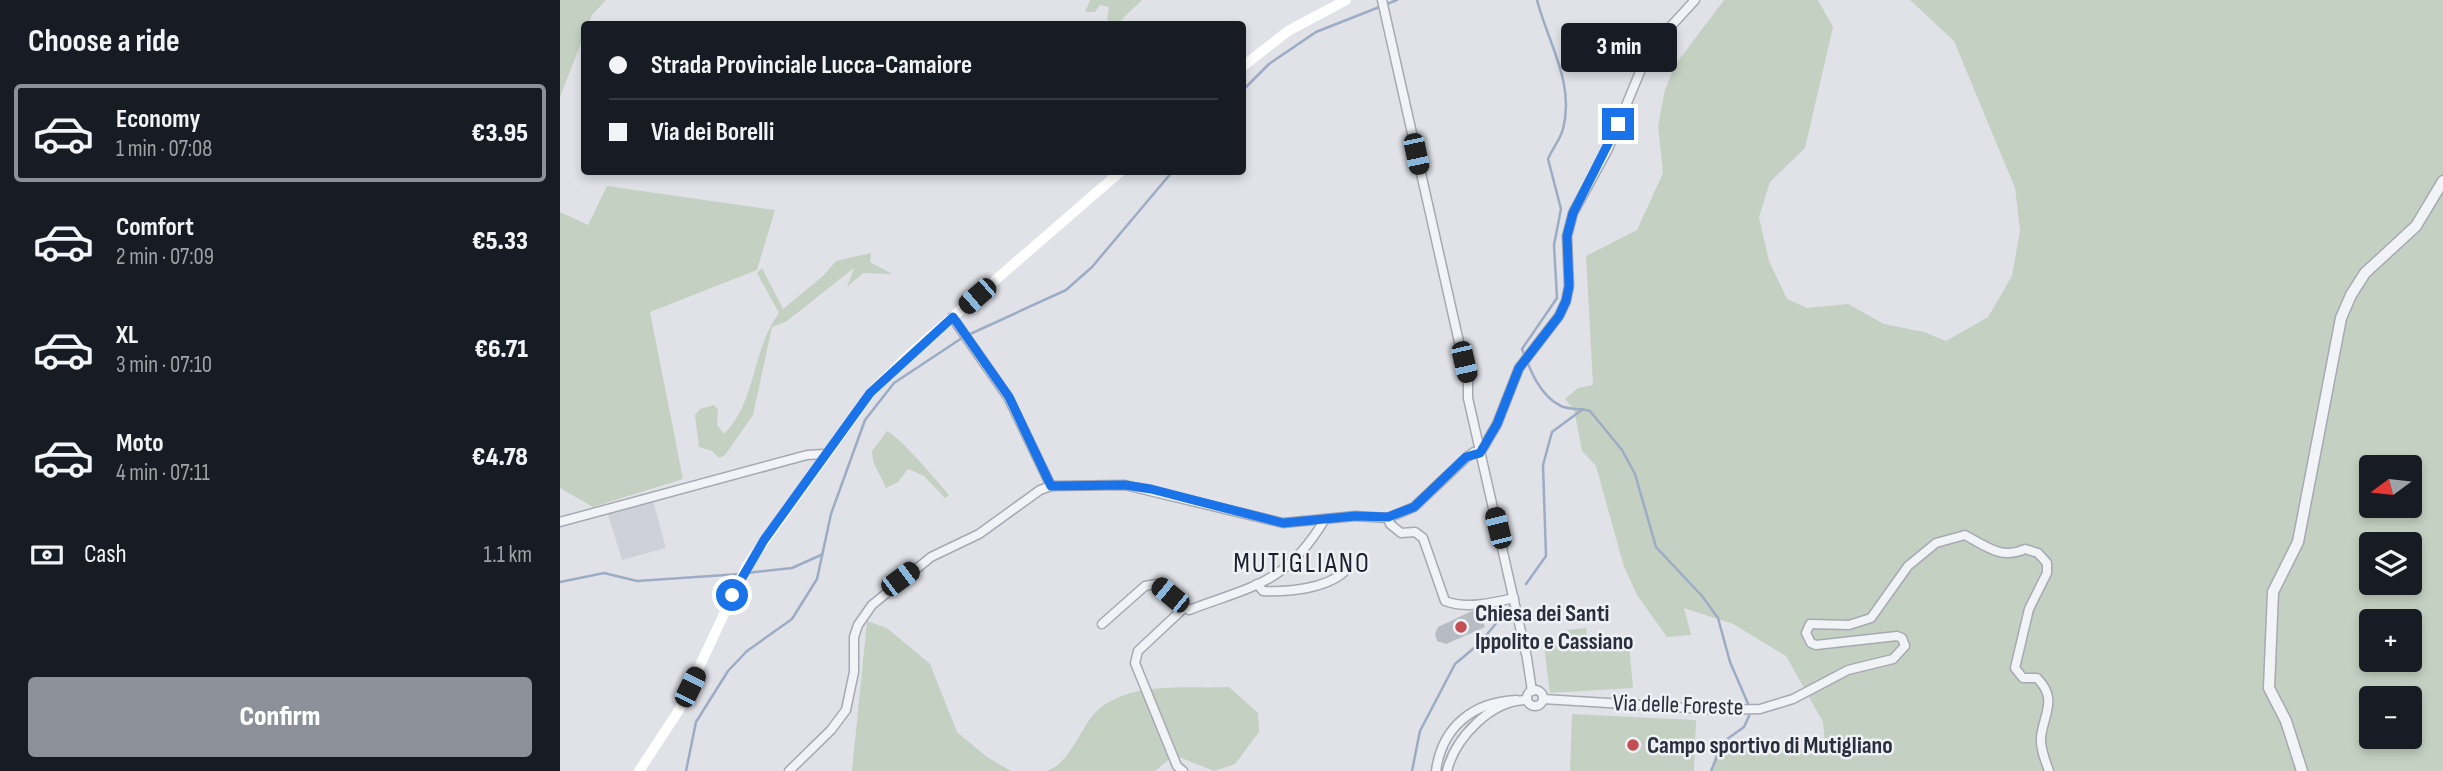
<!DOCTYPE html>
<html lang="en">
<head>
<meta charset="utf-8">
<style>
	:root { --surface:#171b24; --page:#242831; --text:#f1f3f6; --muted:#9ea1a6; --line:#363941; --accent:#8c9099 }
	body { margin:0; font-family:"Sofia Sans Condensed",sans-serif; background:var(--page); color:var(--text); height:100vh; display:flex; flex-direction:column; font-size:26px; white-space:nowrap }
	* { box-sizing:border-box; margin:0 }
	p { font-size:23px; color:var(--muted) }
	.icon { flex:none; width:38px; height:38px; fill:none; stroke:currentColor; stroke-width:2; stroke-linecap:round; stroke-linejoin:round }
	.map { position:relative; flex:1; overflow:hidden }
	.sheet { display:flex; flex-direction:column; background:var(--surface); width:560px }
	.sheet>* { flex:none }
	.hud { position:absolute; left:21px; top:21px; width:665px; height:154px; border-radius:7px; box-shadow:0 4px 10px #0003; display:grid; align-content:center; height:154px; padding:0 28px; background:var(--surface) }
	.needle { width:46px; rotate:255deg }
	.buttons { position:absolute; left:1799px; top:455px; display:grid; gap:14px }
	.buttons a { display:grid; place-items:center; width:63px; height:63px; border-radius:7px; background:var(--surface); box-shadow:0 4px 10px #0003; font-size:35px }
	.end { position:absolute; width:32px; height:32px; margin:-16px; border:9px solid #1a73e8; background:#fff; box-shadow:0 0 0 4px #fff }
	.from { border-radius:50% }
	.bubble { position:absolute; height:49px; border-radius:7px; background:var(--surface); box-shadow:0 4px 10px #0003; font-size:23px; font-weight:800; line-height:49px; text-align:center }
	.car { position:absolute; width:21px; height:42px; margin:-21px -10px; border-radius:9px; box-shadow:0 0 5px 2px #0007; background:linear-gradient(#222 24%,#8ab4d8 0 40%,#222 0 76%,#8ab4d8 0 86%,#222 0) }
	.hud b { display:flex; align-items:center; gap:24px; height:66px; font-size:26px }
	.hud b+b { border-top:2px solid var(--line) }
	.hud i { width:18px; height:18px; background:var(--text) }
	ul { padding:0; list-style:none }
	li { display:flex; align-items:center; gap:21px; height:98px; margin:0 14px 10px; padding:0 14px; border:4px solid transparent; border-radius:7px }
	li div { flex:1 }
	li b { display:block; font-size:26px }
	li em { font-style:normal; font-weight:800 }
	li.current { border-color:var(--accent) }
	li>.icon { width:63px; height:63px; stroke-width:1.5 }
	h2 { padding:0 28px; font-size:32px; line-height:84px }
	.pay { display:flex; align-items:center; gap:18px; height:77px; padding:0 28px; font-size:26px }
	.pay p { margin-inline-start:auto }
	.action { display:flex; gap:14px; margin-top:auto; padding:14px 28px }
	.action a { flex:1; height:80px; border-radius:7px; background:var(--accent); color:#fff; font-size:28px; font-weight:800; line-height:80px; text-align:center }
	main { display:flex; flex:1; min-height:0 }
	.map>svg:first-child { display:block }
</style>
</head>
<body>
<main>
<section class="sheet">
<h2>Choose a ride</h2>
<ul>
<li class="current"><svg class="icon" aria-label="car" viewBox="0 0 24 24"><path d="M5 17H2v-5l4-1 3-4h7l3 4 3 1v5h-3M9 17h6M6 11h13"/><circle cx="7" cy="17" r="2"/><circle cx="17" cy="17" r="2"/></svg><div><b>Economy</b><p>1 min · 07:08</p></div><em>€3.95</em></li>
<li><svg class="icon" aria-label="car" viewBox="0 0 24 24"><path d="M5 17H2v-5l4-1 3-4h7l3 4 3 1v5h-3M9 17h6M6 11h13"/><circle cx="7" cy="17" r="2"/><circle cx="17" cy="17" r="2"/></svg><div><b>Comfort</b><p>2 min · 07:09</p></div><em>€5.33</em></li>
<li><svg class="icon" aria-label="car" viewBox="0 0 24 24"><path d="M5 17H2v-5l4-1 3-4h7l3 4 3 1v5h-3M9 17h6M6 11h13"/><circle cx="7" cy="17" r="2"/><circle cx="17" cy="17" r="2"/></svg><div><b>XL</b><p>3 min · 07:10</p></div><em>€6.71</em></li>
<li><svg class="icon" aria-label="car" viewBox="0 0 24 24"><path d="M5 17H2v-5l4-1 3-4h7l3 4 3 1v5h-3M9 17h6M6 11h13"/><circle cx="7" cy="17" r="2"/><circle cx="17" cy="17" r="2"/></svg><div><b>Moto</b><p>4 min · 07:11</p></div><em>€4.78</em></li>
</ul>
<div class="pay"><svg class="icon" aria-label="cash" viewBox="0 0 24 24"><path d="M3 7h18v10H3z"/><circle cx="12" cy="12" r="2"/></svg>Cash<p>1.1 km</p></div>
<div class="action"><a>Confirm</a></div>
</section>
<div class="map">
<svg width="1883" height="771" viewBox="0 0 1883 771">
	<rect width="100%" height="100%" fill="#e0e2e8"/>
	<!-- built -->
	<path fill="#ced1d9" d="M93 501 106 548 62 560 48 514Z"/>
	<!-- green -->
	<g fill="#c4d1c2" fill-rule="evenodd">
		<path d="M0 0H46L32 15 28 24H24V35L0 97Z"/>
		<path d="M530 0H582L557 24 547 20 549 7 540 5 535 12H525Z"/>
		<path d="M1164 0H1258L1273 27 1245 148 1210 182 1199 217 1209 261 1227 299 1247 308 1288 304 1324 324 1364 332 1386 341 1428 317 1452 276 1460 230 1455 188 1394 41 1350 0H1883V771H1151L1158 744 1197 739 1236 751 1265 744 1263 722 1226 656 1173 624 1124 608 1131 635 1107 637 1077 595 1064 567 1036 466 1022 451 1014 409 1005 399 1018 388 1033 385 1026 256 1077 230 1103 173 1098 126 1105 90 1115 65ZM1811 467H1850V506H1811ZM1811 544H1850V583H1811ZM1811 621H1850V660H1811ZM1811 698H1850V737H1811Z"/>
		<path d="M47 186 215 210 197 270 90 312 123 479 33 507 0 488V212L28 225Z"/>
		<path d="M311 253 310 262 332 274 303 273 287 287 294 268 227 321 212 327 193 415 165 455 159 458 152 451 139 447 135 415 140 409 154 405 158 410 157 425 164 434C197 401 191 351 219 313L197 273 202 268 223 309 264 275 276 261Z"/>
		<path d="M327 431C342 439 376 480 389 495L385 498 364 476 348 469 338 482 326 488 313 461 312 451Z"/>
		<path d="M307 621 327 628 370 664 397 732 427 757 451 771H292Z"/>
		<path d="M1026 628 1028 645 1069 642 1073 688 990 693 984 646 1008 644 1007 630Z"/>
		<path d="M669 687 698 713 699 732 675 764 654 771 614 755 595 771H487C512 762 520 726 538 710 570 681 629 689 669 687Z"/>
		<path d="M1012 714 1136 720 1134 771H1010Z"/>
	</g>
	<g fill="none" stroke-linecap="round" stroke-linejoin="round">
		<!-- stream -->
		<g stroke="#9dacc5" stroke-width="2.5">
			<path d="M977 0C988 43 1015 83 1003 129 1000 140 992 149 988 159L1001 209 994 245 997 298 962 349C970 370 980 396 1001 406 1009 410 1021 408 1030 411L1062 450 1075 474 1096 547 1142 596 1158 618 1170 662 1189 706"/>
			<path d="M682 91 709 64 756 32 837 0"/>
			<path d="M408 335 506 290 532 267 612 172"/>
			<path d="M187 573 232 568 261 555"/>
			<path d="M0 582 44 573 77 581 180 574"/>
			<path d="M966 584 986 556 983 465 992 432 1023 409"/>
			<path d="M126 771 136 722 168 671 187 651 232 619 257 579 271 514 305 420 334 383 402 338"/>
			<path d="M852 771 860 731 895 664 920 643 951 605"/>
			<path d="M1151 771 1163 742 1184 727 1189 716"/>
		</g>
	</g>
	<!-- building -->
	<path fill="#b7bbc4" d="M912 611H918L925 627 886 644 877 641 875 634 878 627Z"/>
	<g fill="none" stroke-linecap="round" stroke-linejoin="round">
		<!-- minor casing -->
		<g stroke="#a6a9b2" stroke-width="11">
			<g id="minor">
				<path d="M822 0 908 382V398L967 658 972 691"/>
				<path d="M392 317 448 397 491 486"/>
				<path d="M828 518 830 524 841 533 855 532 863 538 885 601C905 609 933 603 954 598"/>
				<path d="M0 522 247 455 264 454"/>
				<path d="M697 584 703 591C728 592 765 589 784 572"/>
				<path d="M542 624 585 586 596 584 629 610C695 585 726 584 765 519"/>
				<circle cx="975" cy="698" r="8"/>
				<path d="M983 699 1162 710 1200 709 1233 699 1288 670 1333 659 1345 646 1342 638 1337 636 1256 645 1251 643 1246 633 1250 624 1289 625 1311 618 1348 566 1376 543 1405 535C1425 546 1442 560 1465 549L1478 553 1487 563V573L1469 609 1455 668 1463 678H1477C1498 699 1484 713 1481 737 1480 748 1485 760 1489 771"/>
				<path d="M229 771 271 730 286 710 294 672V637L298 625 312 605 371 557 419 534 480 490 491 486 565 485 723 523 795 516 828 518 854 507 907 457 914 452 920 453 937 424 959 368 999 316 1006 301 1009 286 1007 236 1013 213 1048 149 1089 50 1135 0"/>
				<path d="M623 771 617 766 575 663 578 651 625 607"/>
				<path d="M876 771C882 727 913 702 956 700"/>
				<path d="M887 771C895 738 931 700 967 700"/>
			</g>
		</g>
		<!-- tertiary casing -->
		<g stroke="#a6a9b2" stroke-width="13">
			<path id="tertiary" d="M1742 771 1726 721 1709 688 1713 592 1738 542 1781 318 1791 295 1805 273 1856 226 1883 181"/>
		</g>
		<!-- minor -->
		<use href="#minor" stroke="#f2f3f6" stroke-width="8"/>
		<!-- tertiary -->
		<use href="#tertiary" stroke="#f2f3f6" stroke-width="10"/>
		<!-- secondary -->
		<g stroke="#fff" stroke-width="10">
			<path d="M682 67 728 31 786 0"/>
			<path d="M79 771 119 710 186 567 310 393 351 353 560 172"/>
		</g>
	</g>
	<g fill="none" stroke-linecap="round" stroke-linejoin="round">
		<!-- route -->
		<path stroke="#1a73e8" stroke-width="9" d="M172 595 204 540 310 393 393 317 449 397 491 486 565 485 591 489 723 523 795 516 828 517 854 507 906 457 920 453 937 424 959 368 999 316 1006 301 1009 286 1007 236 1013 213 1058 124"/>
	</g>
	<!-- markers -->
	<g fill="#c34e54" stroke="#eff1f5" stroke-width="2.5">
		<circle cx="901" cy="627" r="7"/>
		<circle cx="1073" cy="745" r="7"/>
	</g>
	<g text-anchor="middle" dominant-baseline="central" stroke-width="5" stroke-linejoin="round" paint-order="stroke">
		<!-- poi labels -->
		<g font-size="24" font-weight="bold" fill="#2a2f3e" stroke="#eff1f5" text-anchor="start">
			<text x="915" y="613">Chiesa dei Santi<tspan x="915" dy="28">Ippolito e Cassiano</tspan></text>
			<text x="1087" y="745">Campo sportivo di Mutigliano</text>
		</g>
		<!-- street labels -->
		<g font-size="24" fill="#2a2f3e" stroke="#eff1f5">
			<text transform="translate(1118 705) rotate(2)">Via delle Foreste</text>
		</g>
		<!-- quarter labels -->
		<g font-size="28" letter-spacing="2" fill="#1c202e" stroke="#eff1f5">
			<text x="742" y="563">MUTIGLIANO</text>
		</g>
	</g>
</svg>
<div class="buttons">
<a><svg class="needle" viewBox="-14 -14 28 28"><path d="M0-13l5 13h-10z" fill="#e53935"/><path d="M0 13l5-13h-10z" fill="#9ea1a6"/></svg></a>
<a><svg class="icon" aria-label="layers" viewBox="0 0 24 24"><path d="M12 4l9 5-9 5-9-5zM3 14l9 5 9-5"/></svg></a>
<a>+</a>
<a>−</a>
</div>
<i class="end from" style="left:172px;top:595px"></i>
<i class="end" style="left:1058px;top:124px"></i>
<div class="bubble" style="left:1001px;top:23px;width:116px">3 min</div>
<i class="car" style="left:856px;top:154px;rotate:168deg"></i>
<i class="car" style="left:417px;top:296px;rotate:229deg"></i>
<i class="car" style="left:904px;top:362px;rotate:167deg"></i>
<i class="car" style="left:938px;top:528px;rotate:346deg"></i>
<i class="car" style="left:340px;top:579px;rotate:53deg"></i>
<i class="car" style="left:610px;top:595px;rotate:309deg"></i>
<i class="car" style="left:130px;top:687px;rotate:26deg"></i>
<div class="hud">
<b><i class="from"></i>Strada Provinciale Lucca-Camaiore</b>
<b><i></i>Via dei Borelli</b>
</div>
</div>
</main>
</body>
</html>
